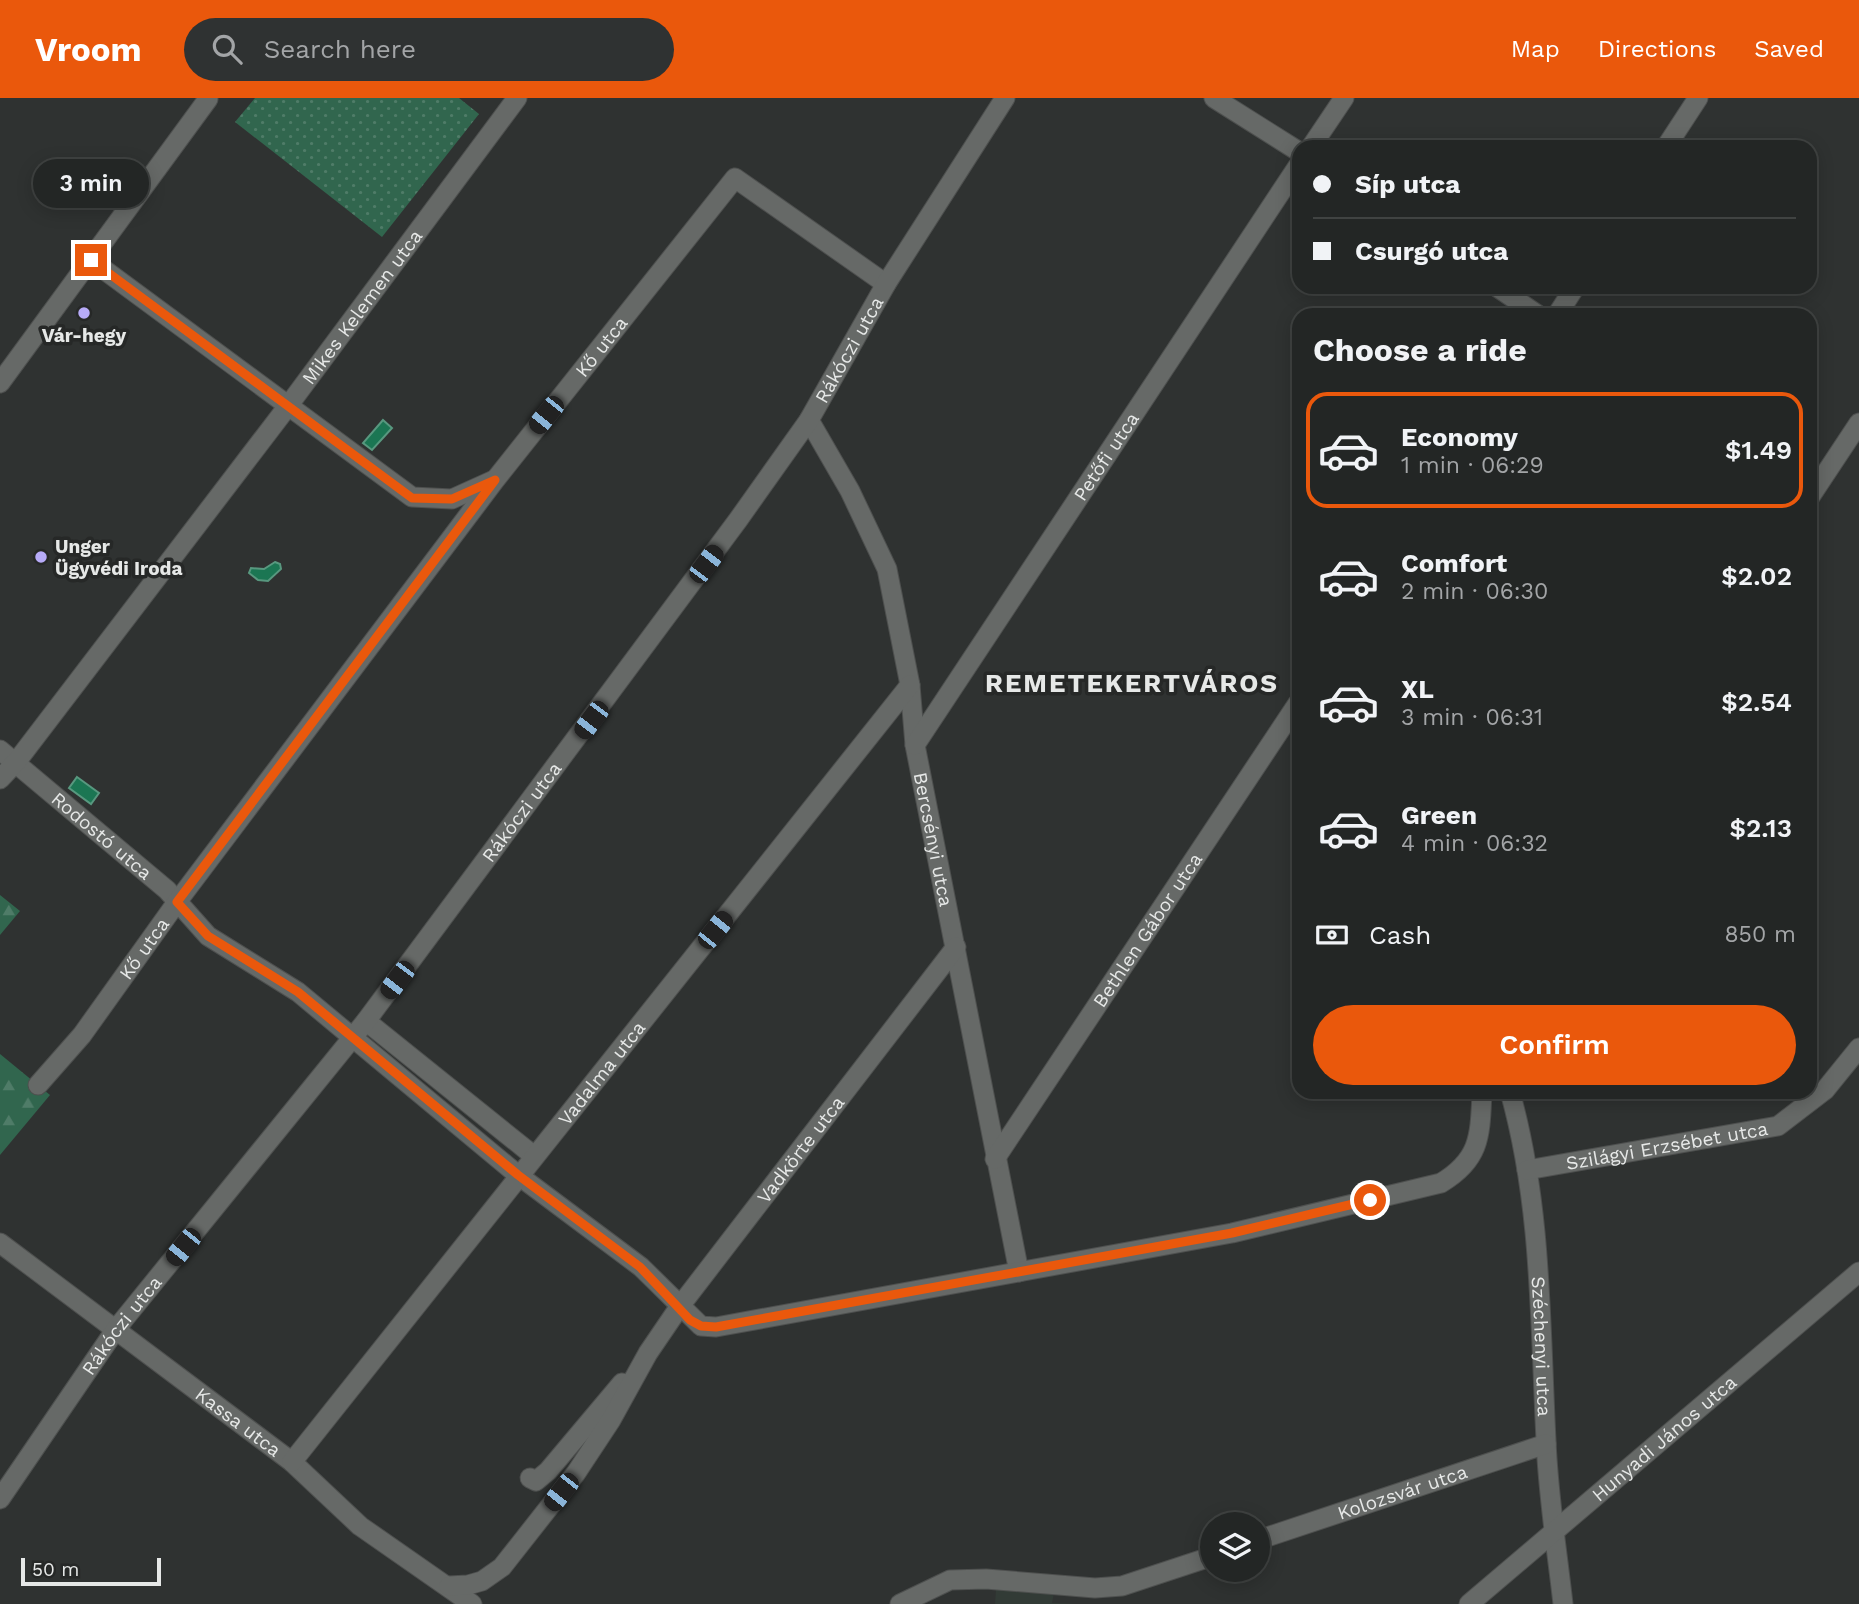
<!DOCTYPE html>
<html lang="en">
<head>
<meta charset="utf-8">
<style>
	:root { --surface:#232625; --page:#2f3232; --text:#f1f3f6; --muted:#a3a5a7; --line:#404342; --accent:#ea580c }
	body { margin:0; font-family:"Work Sans",sans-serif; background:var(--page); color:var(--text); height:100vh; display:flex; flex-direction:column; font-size:26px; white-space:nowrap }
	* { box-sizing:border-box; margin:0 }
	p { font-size:23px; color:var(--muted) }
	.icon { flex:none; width:38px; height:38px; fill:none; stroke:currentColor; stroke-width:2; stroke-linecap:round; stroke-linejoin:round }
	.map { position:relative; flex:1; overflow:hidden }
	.drawer { position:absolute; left:1292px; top:210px; width:525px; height:791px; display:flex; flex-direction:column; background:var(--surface); border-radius:21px; box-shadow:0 4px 18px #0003,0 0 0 2px var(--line) }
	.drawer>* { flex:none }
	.guide { position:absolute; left:1292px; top:42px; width:525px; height:154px; border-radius:21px; box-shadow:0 4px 18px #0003,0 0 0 2px var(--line); display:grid; align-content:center; height:154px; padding:0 21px; background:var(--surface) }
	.tools { position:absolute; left:1200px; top:1414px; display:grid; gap:14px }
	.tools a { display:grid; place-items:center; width:70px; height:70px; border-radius:50%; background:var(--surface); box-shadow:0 4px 18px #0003,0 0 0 2px var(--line); font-size:35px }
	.scale { position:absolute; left:21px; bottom:18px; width:140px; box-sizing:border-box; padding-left:7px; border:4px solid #e6e8e7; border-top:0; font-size:19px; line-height:24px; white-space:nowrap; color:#e6e8e7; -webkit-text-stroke:5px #262827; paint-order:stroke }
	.end { position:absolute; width:32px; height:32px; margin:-16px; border:9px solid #ea580c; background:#fff; box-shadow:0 0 0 4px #fff }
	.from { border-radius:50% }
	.bubble { position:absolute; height:49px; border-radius:24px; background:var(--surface); box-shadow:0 4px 18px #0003,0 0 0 2px var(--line); font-size:23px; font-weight:600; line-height:49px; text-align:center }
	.car { position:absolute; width:21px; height:42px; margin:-21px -10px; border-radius:9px; box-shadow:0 0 5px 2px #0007; background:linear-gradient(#222 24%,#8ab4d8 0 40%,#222 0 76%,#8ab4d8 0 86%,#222 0) }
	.guide b { display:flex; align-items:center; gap:24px; height:66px; font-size:26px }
	.guide b+b { border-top:2px solid var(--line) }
	.guide i { width:18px; height:18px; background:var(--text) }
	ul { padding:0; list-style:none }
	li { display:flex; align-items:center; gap:21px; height:116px; margin:0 14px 10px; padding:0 7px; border:4px solid transparent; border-radius:21px }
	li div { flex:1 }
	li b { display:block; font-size:26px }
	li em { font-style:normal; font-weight:600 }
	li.selected { border-color:var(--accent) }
	li>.icon { width:63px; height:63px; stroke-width:1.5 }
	h2 { padding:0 21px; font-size:32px; line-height:84px }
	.pay { display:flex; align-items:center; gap:18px; height:77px; padding:0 21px; font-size:26px }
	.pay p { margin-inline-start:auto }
	.cta { display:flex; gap:14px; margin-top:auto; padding:14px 21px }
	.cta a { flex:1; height:80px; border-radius:42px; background:var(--accent); color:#fff; font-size:28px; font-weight:600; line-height:80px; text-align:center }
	header { display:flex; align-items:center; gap:42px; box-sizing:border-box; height:98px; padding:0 35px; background:var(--accent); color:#fff }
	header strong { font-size:33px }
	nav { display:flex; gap:38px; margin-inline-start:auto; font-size:24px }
	.search { width:490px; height:63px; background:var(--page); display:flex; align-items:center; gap:18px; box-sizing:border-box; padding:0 24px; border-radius:38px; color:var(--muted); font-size:26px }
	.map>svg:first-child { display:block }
</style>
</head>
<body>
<header>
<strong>Vroom</strong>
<div class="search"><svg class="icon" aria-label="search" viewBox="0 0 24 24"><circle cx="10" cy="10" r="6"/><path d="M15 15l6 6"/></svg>Search here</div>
<nav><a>Map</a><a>Directions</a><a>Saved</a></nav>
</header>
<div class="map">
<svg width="1859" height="1506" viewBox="0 0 1859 1506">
	<defs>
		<pattern id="grass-dots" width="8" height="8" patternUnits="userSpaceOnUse" patternTransform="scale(1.75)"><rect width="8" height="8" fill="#31664e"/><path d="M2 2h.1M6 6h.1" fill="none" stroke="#4f7c68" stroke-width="1.8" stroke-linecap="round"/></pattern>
		<pattern id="forest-firs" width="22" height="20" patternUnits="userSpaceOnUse" patternTransform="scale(1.75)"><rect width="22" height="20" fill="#31664e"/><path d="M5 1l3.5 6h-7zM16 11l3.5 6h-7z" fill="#4f7c68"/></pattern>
	</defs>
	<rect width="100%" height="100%" fill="#2f3231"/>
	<!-- built -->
	<path fill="#323b36" d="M996 1491 1054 1495 1052 1505 1077 1506H995Z"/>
	<!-- grass -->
	<path fill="url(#grass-dots)" d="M255 0H459L479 16 382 139 235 24Z"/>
	<!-- forest -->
	<g fill="url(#forest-firs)">
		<path d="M0 797 20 813 0 837Z"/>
		<path d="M0 956 50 997 0 1057Z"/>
	</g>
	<!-- water -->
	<g fill="#1b7653" stroke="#58987f" stroke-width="2">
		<path d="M383 322 392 330 372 352 363 345Z"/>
		<path d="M275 464 280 466 281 471 268 483 258 482 249 475 251 470 264 471Z"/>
		<path d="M77 679 99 695 91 706 69 690Z"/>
	</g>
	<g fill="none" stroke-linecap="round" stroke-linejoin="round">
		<!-- minor casing -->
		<g stroke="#4e504f" stroke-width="21">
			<g id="minor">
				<path d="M1214 0 1298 53"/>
				<path d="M1311 49 1344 0"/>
				<path d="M1666 49 1698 0"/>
				<path d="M91 162 412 399 452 401 494 382"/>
				<path d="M1497 189 1538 217"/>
				<path d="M1557 217 1575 189"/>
				<path d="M0 285 208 1"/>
				<path id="s1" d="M809 322 850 393 887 471 910 587 915 647 1019 1174"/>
				<path d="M1810 399 1859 325"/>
				<path id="s2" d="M915 647 1298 68"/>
				<path id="s3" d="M0 652 167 792 208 838 298 894 518 1077 641 1169 701 1228 716 1229 1232 1135 1441 1085C1481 1061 1480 1037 1482 994"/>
				<path id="s4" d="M0 681 17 663 288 308 517 0"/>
				<path d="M366 923 534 1058"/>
				<path id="s5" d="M38 987 82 937 177 804 495 382 735 80 886 186"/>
				<path id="s6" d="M1510 994C1542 1108 1540 1225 1546 1342 1548 1397 1557 1452 1563 1506"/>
				<path id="s7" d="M995 1061 1298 605"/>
				<path id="s8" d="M1527 1072 1778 1028 1825 992 1859 950"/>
				<path id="s9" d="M0 1145 292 1364 360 1428 472 1506"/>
				<path id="s10" d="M292 1364 910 587"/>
				<path d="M530 1380 536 1383 548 1373 622 1285"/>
				<path id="s11" d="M0 1401 116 1231 366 923 738 422 809 322 886 186 1005 0"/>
				<path id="s12" d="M1258 1442 1546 1346"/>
				<path id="s13" d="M449 1488 468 1487 482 1483 502 1469 576 1375 611 1322 648 1255 680 1208 956 849"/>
				<path d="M900 1506 950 1482 986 1481 1095 1490 1122 1488 1213 1458"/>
				<path id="s14" d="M1469 1506 1859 1174"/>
			</g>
		</g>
		<!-- minor -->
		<use href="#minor" stroke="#666967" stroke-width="19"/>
	</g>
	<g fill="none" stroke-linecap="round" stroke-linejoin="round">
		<!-- route -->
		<path stroke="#ea580c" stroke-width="9" d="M91 162 412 400 452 401 495 382 177 804 208 838 298 894 518 1077 640 1169 690 1222 701 1228 716 1229 1232 1135 1370 1102"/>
	</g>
	<!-- markers -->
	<g fill="#b7abf8" stroke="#262827" stroke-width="2.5">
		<circle cx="84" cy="215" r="7"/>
		<circle cx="41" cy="459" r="7"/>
	</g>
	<g text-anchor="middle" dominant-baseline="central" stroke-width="7" stroke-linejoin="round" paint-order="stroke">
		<!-- street labels -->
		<g font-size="19" fill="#e6e8e7" stroke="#262827">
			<text stroke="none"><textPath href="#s4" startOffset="595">Mikes Kelemen utca</textPath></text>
			<text stroke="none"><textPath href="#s5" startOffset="929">Kő utca</textPath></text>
			<text stroke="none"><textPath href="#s11" startOffset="1430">Rákóczi utca</textPath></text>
			<text stroke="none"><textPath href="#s2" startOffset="346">Petőfi utca</textPath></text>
			<text stroke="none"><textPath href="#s11" startOffset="863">Rákóczi utca</textPath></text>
			<text stroke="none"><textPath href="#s3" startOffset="133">Rodostó utca</textPath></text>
			<text stroke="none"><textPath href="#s1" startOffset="443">Bercsényi utca</textPath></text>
			<text stroke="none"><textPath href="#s7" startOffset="275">Bethlen Gábor utca</textPath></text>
			<text stroke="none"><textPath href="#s5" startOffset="173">Kő utca</textPath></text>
			<text stroke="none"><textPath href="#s10" startOffset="497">Vadalma utca</textPath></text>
			<text stroke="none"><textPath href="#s8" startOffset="142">Szilágyi Erzsébet utca</textPath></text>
			<text stroke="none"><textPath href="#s13" startOffset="572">Vadkörte utca</textPath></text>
			<text stroke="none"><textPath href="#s11" startOffset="212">Rákóczi utca</textPath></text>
			<text stroke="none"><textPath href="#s6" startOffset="257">Széchenyi utca</textPath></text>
			<text stroke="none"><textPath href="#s9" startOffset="298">Kassa utca</textPath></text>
			<text stroke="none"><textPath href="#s14" startOffset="256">Hunyadi János utca</textPath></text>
			<text stroke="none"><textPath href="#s12" startOffset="152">Kolozsvár utca</textPath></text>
		</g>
		<!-- poi labels -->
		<g font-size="19" font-weight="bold" fill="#e6e8e7" stroke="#262827">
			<text x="84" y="237">Vár-hegy</text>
			<text x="55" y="448" text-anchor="start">Unger<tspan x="55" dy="22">Ügyvédi Iroda</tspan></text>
		</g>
		<!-- district labels -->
		<g font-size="26" font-weight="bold" letter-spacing="2" fill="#e6e8e7" stroke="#262827">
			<text x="1132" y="585">REMETEKERTVÁROS</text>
		</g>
	</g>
</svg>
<div class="tools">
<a><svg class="icon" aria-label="layers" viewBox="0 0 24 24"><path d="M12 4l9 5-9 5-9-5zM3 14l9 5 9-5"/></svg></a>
</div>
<div class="scale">50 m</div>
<i class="end from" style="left:1370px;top:1102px"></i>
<i class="end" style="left:91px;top:162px"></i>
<div class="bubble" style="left:33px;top:61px;width:116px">3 min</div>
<i class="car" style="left:546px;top:317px;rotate:219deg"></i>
<i class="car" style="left:706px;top:466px;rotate:37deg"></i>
<i class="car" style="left:591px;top:622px;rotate:217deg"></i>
<i class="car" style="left:715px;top:832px;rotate:39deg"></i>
<i class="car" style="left:397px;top:882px;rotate:217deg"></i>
<i class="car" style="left:183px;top:1149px;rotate:219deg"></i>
<i class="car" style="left:561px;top:1394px;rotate:218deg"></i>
<div class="guide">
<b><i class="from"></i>Síp utca</b>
<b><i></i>Csurgó utca</b>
</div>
<section class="drawer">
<h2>Choose a ride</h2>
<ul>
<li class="selected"><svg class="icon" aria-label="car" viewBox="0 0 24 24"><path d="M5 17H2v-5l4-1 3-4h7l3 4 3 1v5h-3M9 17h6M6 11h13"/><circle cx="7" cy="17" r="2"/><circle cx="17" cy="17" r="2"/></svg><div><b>Economy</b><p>1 min · 06:29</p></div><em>$1.49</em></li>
<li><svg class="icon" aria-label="car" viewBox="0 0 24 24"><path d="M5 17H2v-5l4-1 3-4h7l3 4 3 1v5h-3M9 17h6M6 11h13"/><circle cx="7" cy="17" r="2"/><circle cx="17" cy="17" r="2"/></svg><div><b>Comfort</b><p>2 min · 06:30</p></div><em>$2.02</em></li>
<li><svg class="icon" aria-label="car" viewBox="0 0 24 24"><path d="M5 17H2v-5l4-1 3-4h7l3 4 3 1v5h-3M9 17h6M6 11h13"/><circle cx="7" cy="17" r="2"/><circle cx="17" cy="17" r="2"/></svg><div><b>XL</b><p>3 min · 06:31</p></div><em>$2.54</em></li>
<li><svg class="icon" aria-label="car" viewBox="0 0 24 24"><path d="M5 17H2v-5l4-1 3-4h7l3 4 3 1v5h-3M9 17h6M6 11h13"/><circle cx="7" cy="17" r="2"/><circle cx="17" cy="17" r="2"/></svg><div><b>Green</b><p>4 min · 06:32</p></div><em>$2.13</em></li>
</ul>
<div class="pay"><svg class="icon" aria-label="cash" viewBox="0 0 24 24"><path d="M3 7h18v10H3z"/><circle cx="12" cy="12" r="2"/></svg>Cash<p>850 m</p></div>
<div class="cta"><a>Confirm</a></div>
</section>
</div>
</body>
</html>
